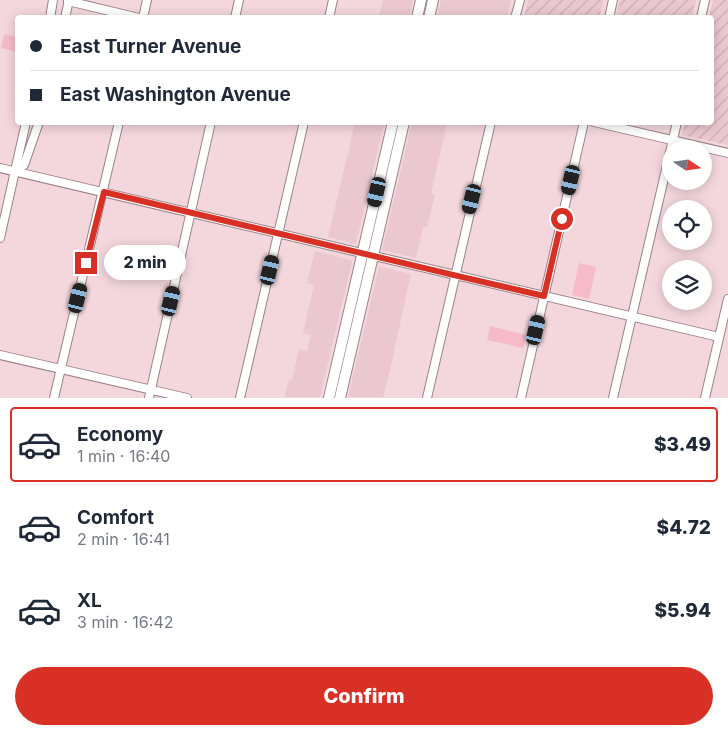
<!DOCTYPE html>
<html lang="en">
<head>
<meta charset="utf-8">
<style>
	:root { --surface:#fff; --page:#f6f6f7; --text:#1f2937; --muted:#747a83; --line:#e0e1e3; --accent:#d93025 }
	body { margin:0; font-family:Inter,sans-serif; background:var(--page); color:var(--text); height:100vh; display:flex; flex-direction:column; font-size:19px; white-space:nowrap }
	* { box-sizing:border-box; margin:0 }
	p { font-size:16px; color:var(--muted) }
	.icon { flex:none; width:28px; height:28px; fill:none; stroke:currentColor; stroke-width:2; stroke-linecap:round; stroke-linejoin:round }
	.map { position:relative; height:398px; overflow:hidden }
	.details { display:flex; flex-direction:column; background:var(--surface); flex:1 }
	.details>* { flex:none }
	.top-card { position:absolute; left:15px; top:15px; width:699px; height:110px; border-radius:5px; box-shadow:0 2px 12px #0003; display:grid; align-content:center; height:110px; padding:0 15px; background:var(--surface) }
	.needle { width:32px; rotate:103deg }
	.tools { position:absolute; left:662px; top:140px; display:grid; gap:10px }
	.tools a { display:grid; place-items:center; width:50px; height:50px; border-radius:50%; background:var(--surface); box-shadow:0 2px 12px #0003; font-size:25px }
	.end { position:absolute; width:22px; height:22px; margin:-11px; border:6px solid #d93025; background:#fff; box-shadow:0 0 0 2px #fff }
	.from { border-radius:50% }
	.bubble { position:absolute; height:35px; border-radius:18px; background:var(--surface); box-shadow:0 2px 12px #0003; font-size:16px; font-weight:800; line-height:35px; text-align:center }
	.car { position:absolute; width:15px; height:30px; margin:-15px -8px; border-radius:6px; box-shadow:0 0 4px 1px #0007; background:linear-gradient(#222 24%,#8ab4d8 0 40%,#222 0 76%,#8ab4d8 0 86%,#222 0) }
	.top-card b { display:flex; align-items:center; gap:18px; height:48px; font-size:19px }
	.top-card b+b { border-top:1px solid var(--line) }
	.top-card i { width:12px; height:12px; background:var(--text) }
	ul { padding:9px 0 0; list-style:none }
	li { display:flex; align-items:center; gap:15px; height:75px; margin:0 10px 8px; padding:0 5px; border:2px solid transparent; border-radius:5px }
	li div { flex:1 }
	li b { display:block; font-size:19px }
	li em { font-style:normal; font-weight:800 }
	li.on { border-color:var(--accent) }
	li>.icon { width:45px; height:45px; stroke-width:1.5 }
	.button { display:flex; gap:10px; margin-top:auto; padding:10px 15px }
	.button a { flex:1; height:58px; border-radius:30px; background:var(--accent); color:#fff; font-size:20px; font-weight:800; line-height:58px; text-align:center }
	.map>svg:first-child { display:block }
</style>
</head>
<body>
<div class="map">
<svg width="728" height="398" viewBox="0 0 728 398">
	<defs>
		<pattern id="industrial-furrows" width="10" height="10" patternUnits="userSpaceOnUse" patternTransform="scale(1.25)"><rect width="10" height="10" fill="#ebc8cf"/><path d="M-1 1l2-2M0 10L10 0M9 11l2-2" fill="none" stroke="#caacb2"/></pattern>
	</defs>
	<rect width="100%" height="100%" fill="#f3d7dc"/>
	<!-- built -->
	<g fill="#ebc8cf">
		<path d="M383 0H413L409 17H379Z"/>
		<path d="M441 0H511L507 17H437Z"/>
		<path d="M355 123H384L356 244 328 237Z"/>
		<path d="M412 123H447L431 194 435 195 427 227H423L416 258 382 250Z"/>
		<path d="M315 251 350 260 352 262 320 397H284L289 380H292L299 349 307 351 311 335 303 333 314 285 307 283Z"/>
		<path d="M379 266 411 274 390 370 383 397H348Z"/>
	</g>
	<!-- industrial -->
	<g fill="url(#industrial-furrows)">
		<path d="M528 0H604L599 17H524Z"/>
		<path d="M620 0H696L692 17H616Z"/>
		<path d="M713 0H728V145L682 135 685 123 711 122V18L709 17Z"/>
	</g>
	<!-- grass -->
	<g fill="#f7bbc7">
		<path d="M4 34 17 37V52L1 48Z"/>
		<path d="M579 263 596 267 589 299 572 295Z"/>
		<path d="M490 326 526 335 523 348 487 340Z"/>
	</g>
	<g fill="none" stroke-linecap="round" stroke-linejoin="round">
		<!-- minor casing -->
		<g stroke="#9b8286" stroke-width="10">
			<g id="minor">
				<path d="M68 1 139 18"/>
				<path d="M50 18 53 0"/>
				<path d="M65 18 69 0"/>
				<path d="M143 18 147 0"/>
				<path d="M235 18 239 0"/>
				<path d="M329 18 333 0"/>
				<path d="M515 18 520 0"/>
				<path d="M609 18 613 0"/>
				<path d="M701 18 705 0"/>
				<path d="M594 122 728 153"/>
				<path d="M0 168 719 337"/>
				<path d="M15 172 24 165 39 122"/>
				<path d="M0 238 26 122"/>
				<path d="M0 355 187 398"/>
				<path d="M54 398 119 122"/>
				<path d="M149 398 211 122"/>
				<path d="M240 398 304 122"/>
				<path d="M427 398 491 122"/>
				<path d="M521 398 584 122"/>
				<path d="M613 398 677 122"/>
				<path d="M705 398 728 299"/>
			</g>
		</g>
		<!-- major casing -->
		<g stroke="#9b8286" stroke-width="12">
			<g id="major">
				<path d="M417 18 421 0"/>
				<path d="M429 18 433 0"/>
				<path d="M329 398 393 122"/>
				<path d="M340 398 404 122"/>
			</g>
		</g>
		<!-- minor -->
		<use href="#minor" stroke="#fff" stroke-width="8"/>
		<!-- major -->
		<use href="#major" stroke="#fff" stroke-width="10"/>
	</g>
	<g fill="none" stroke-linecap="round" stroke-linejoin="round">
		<!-- route -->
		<path stroke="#d93025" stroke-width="6" d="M86 263 104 192C250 227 397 262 544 296L562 219"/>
	</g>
</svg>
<div class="tools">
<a><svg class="needle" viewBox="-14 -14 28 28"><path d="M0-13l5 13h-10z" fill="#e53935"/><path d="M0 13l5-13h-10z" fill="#747a83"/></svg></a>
<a><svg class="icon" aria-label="locate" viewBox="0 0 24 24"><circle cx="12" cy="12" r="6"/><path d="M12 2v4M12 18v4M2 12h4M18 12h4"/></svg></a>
<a><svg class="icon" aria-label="layers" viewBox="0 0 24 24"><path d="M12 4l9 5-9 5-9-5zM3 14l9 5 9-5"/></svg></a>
</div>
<i class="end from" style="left:562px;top:219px"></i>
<i class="end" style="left:86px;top:263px"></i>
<div class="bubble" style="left:104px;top:245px;width:82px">2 min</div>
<i class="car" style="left:571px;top:180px;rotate:193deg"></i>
<i class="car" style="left:377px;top:192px;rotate:193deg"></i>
<i class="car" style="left:472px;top:199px;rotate:194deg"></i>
<i class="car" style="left:270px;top:270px;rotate:13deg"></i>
<i class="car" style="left:78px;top:298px;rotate:14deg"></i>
<i class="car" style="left:171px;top:301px;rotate:13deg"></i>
<i class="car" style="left:536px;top:330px;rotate:13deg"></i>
<div class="top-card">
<b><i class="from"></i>East Turner Avenue</b>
<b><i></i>East Washington Avenue</b>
</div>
</div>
<section class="details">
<ul>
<li class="on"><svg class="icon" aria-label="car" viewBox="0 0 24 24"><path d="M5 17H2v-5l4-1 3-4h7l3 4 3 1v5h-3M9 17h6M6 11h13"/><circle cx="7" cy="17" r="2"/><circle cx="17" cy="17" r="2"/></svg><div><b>Economy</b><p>1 min · 16:40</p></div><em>$3.49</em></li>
<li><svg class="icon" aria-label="car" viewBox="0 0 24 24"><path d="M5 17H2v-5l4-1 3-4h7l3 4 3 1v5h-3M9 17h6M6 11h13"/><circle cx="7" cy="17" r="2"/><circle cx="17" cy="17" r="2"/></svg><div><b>Comfort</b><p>2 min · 16:41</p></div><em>$4.72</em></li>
<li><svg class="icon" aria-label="car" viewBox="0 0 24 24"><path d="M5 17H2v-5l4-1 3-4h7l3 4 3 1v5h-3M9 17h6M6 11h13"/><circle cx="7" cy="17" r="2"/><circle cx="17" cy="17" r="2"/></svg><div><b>XL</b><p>3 min · 16:42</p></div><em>$5.94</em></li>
</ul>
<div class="button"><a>Confirm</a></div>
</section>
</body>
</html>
